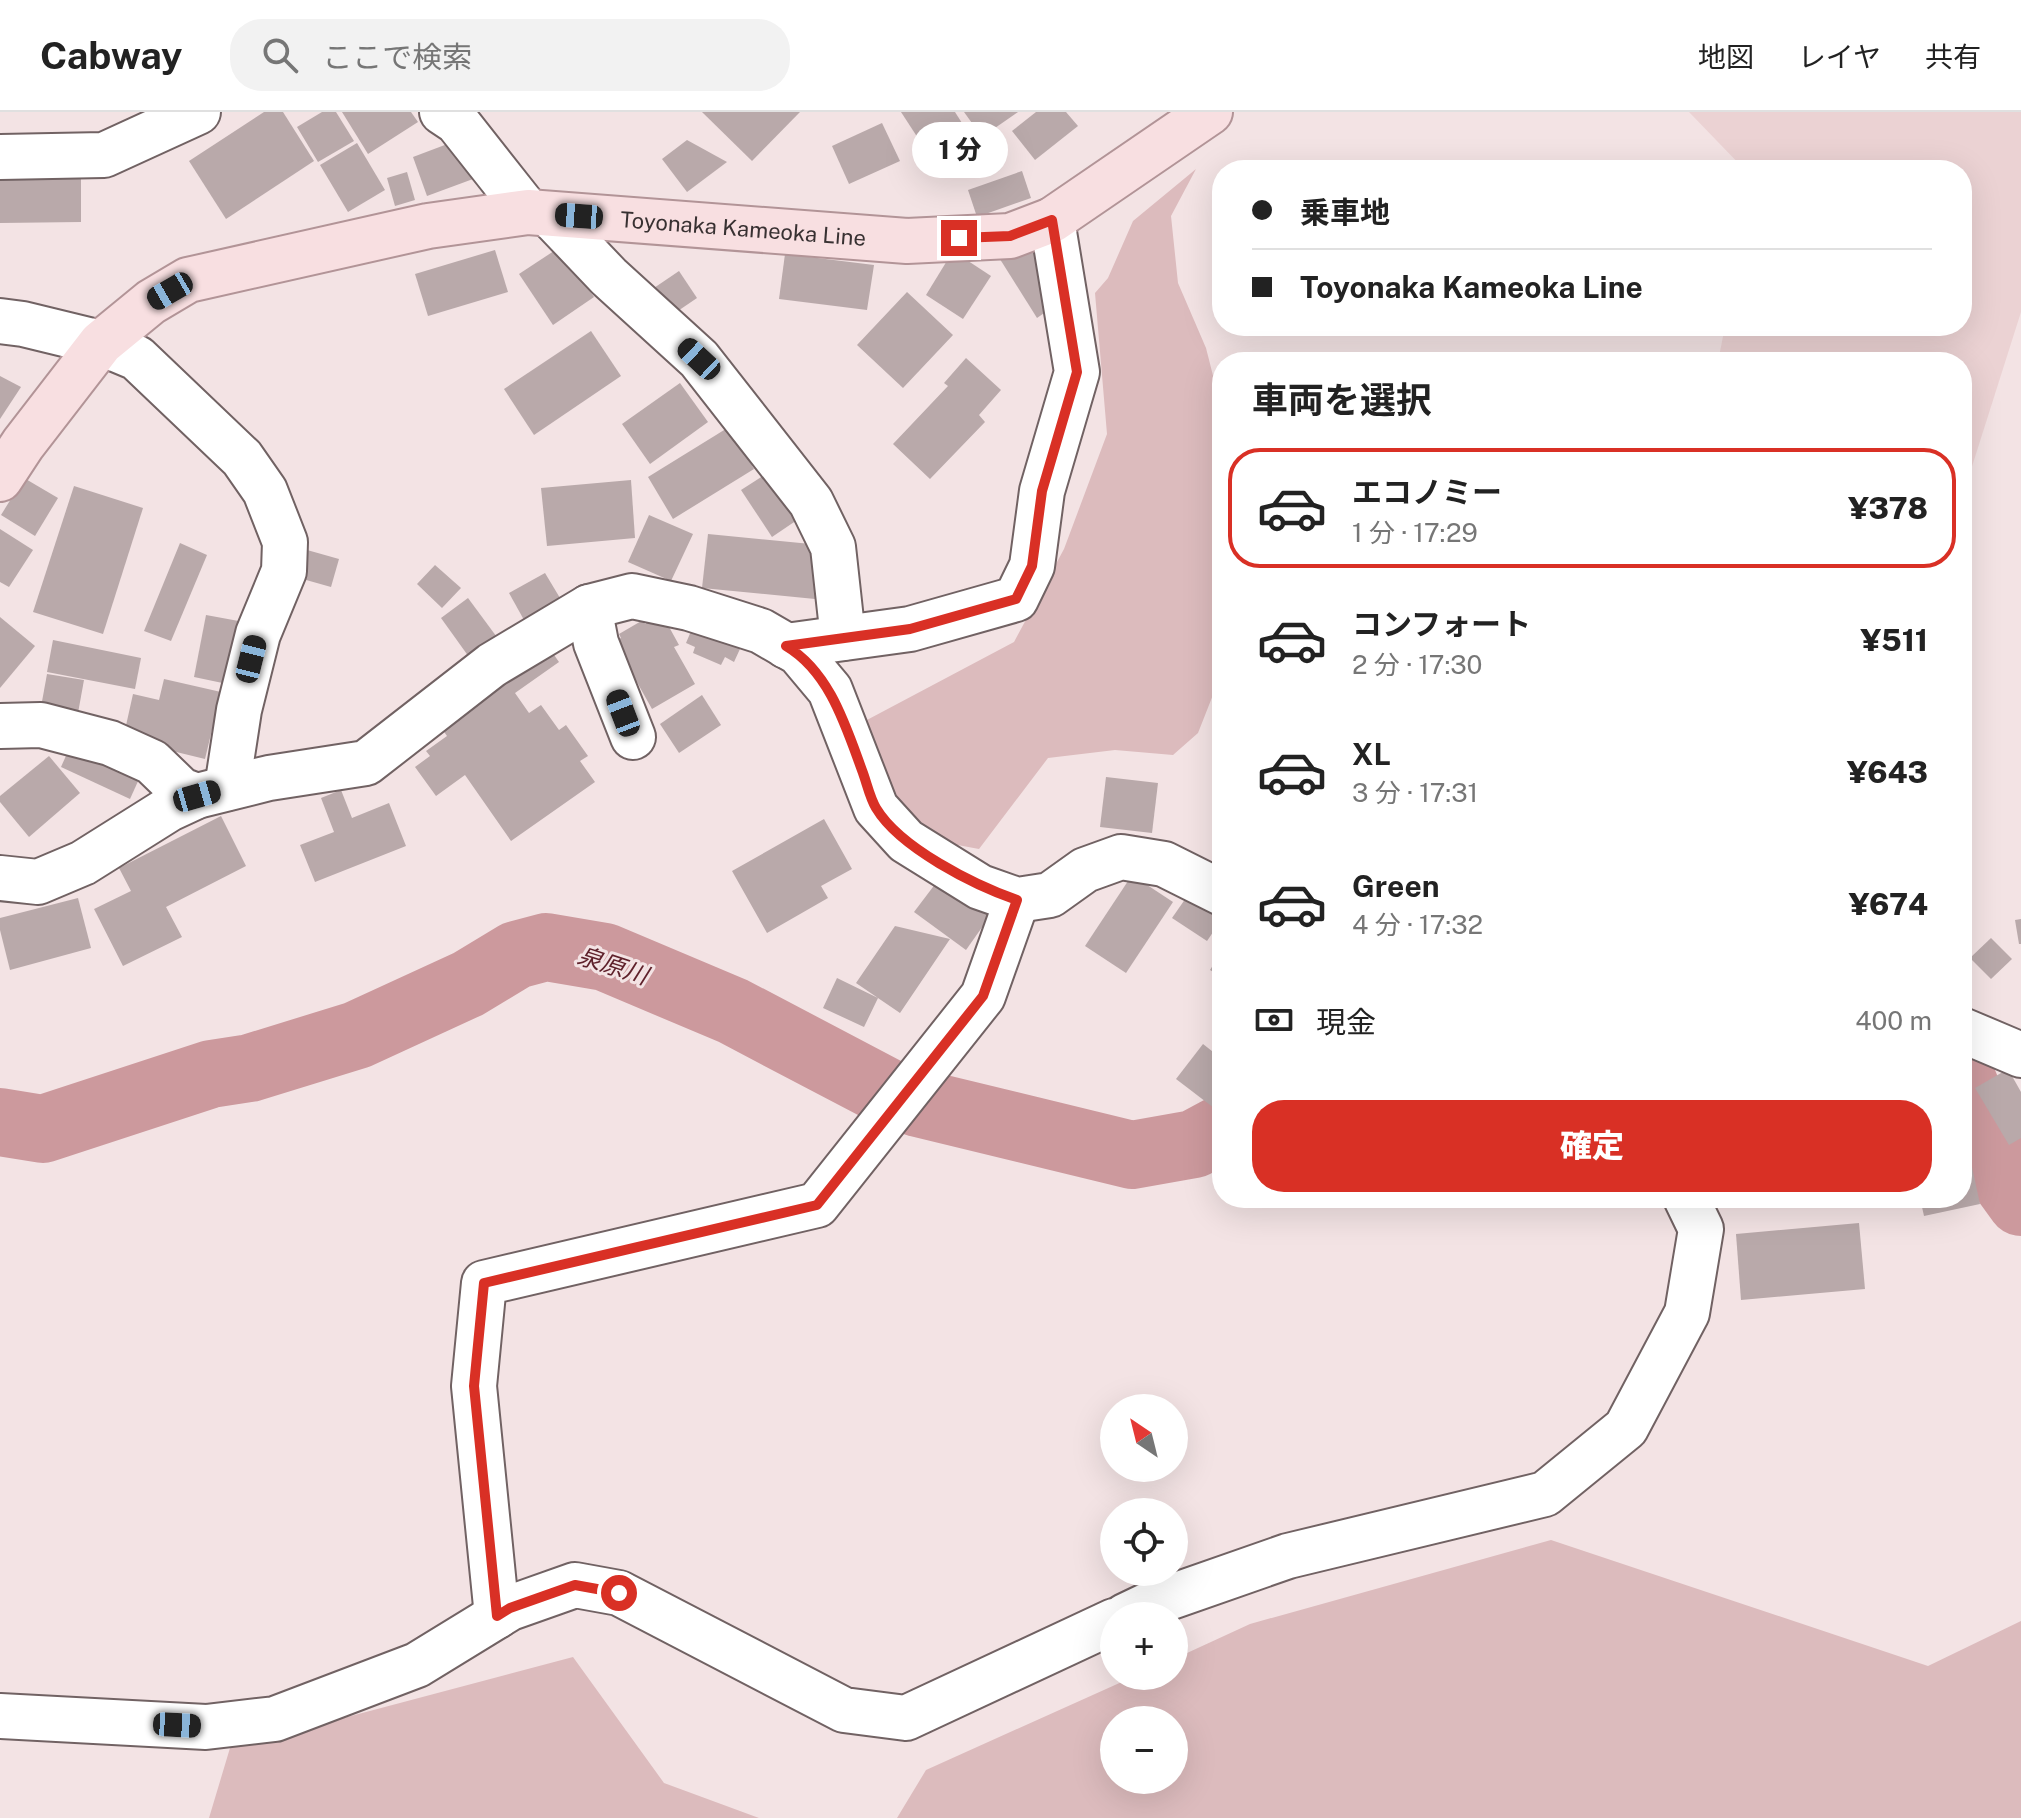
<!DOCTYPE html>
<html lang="ja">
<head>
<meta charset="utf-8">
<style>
	:root { --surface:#fff; --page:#f2f2f2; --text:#222; --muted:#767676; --line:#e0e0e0; --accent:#d93025 }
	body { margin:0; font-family:"Public Sans","Noto Sans JP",sans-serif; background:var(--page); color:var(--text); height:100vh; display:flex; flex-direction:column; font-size:30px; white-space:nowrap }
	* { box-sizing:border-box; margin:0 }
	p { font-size:26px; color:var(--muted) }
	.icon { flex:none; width:44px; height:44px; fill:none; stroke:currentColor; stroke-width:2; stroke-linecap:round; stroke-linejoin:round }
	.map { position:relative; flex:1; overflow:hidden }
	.details { position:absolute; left:1212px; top:240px; width:760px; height:856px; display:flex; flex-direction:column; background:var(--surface); border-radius:32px; box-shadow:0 8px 32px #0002 }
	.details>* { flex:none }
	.guide { position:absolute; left:1212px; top:48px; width:760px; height:176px; border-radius:32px; box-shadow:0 8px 32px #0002; display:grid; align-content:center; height:176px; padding:0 40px; background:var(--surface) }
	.needle { width:52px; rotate:325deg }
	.tools { position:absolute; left:1100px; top:1282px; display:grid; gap:16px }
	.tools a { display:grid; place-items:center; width:88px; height:88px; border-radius:50%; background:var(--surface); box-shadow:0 8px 32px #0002; font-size:40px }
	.end { position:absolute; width:36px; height:36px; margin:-18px; border:10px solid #d93025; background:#fff; box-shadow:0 0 0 4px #fff }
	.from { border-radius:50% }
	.bubble { position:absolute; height:56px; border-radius:28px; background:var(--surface); box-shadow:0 8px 32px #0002; font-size:26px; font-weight:800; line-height:56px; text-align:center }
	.car { position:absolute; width:24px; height:48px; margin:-24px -12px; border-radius:10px; box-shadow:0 0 6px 2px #0007; background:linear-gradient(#222 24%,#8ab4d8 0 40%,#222 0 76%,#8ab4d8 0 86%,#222 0) }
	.guide b { display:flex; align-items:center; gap:28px; height:76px; font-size:30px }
	.guide b+b { border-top:2px solid var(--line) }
	.guide i { width:20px; height:20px; background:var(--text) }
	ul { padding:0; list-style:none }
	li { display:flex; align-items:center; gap:24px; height:120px; margin:0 16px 12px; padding:0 24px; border:4px solid transparent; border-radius:32px }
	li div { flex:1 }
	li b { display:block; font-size:30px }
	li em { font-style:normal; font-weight:800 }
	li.active { border-color:var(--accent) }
	li>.icon { width:72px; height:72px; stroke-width:1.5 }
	h2 { padding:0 40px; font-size:36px; line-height:96px }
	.pay { display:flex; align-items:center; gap:20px; height:88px; padding:0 40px; font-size:30px }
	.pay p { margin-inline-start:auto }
	.button { display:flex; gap:16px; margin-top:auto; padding:16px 40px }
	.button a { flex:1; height:92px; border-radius:32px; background:var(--accent); color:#fff; font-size:32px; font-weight:800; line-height:92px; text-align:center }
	header { display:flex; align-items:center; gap:48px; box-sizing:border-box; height:112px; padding:0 40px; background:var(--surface); border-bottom:2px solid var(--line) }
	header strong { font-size:38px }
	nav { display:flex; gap:44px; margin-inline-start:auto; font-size:28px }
	.search { width:560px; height:72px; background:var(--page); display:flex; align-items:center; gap:20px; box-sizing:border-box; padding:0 28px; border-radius:32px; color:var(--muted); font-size:30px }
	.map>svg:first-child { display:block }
</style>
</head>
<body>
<header>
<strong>Cabway</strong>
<div class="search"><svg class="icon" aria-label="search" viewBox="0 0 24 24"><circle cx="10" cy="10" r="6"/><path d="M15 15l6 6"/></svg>ここで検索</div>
<nav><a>地図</a><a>レイヤ</a><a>共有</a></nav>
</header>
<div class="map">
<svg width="2021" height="1706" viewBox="0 0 2021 1706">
	<rect width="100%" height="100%" fill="#f3e3e4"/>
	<!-- built -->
	<path fill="#ebd2d3" d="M1689 0H2021V200L1962 386V250H1718L1725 214H1962V58H1745Z"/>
	<!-- green -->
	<g fill="#dcbbbd" fill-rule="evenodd">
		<path d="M1196 57 1171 104 1178 171 1206 236 1222 299V560L1198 621 1173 643 1115 638 1048 646 979 737 931 728 890 691 865 609 1014 530 1064 437 1107 322 1095 181 1108 166 1133 109Z"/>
		<path d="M1551 1428 1928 1554 2021 1509V1706H897L926 1658 1135 1564H1174V1547L1250 1512ZM1114 1608H1174V1668H1114Z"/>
		<path d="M573 1545 664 1671 759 1706H209L230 1636Z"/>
	</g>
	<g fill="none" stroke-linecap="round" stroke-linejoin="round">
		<!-- river -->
		<g stroke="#cc999d" stroke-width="68">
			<path d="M1962 967 2000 1061 2021 1090"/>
			<path d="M0 1010 43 1017 211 962 250 956 357 923 468 872 516 843 546 835 605 845 733 899 891 982 918 991 1132 1043 1194 1032 1222 1017"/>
		</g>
	</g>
	<!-- building -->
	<g fill="#b9a9aa">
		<path d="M264 0H283L314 49 226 107 189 49Z"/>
		<path d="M322 0H336L354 29 318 50 297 15Z"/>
		<path d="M342 0H411L418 10 368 42Z"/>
		<path d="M702 0H800L752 49Z"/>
		<path d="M901 0H955L979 38 942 63Z"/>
		<path d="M964 0H1018L982 25Z"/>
		<path d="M1036 0H1066L1078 14 1035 48 1012 19Z"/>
		<path d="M882 11 900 49 849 72 832 34Z"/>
		<path d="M458 28 473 67 427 84 413 45Z"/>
		<path d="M687 28 727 50 687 80 662 47Z"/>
		<path d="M357 31 385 78 348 100 320 53Z"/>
		<path d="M1022 59 1031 86 977 105 968 78Z"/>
		<path d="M407 60 415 88 395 94 387 66Z"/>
		<path d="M81 63V110L0 111V64Z"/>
		<path d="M560 135 594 185 553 213 519 162Z"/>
		<path d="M495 138 508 180 428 204 415 162Z"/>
		<path d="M1043 138 1057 192 1037 206 998 144Z"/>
		<path d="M953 139 991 164 963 207 926 183Z"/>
		<path d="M785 142 874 153 867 198 779 187Z"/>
		<path d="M679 159 697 186 669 205 651 178Z"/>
		<path d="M907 180 953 223 903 276 857 233Z"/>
		<path d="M591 219 621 264 534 323 504 277Z"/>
		<path d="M966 246 1001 278 979 303 985 310 930 367 893 332 948 274 944 271Z"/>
		<path d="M0 264 21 275 0 307Z"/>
		<path d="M680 271 708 310 650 352 622 312Z"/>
		<path d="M729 315 754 357 673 407 648 365Z"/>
		<path d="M772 358 803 404 772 425 741 378Z"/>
		<path d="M24 366 58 386 35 424 1 403Z"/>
		<path d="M631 368 635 426 547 434 541 376Z"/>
		<path d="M74 374 143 396 103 522 33 500Z"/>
		<path d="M649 403 693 422 671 469 628 450Z"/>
		<path d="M0 417 33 438 9 475 0 470Z"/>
		<path d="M708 422 821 433 815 487 702 476Z"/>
		<path d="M180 431 207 443 171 529 144 519Z"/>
		<path d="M300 436 339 447 331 475 292 464Z"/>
		<path d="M435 453 461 476 442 496 417 472Z"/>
		<path d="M545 461 566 496 529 517 509 481Z"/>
		<path d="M468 486 502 532 474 552 441 506Z"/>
		<path d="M206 503 244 510 232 573 194 565Z"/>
		<path d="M0 505 35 534 0 576Z"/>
		<path d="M658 505 664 515 668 513 679 533 674 535 695 572 652 597 614 529 621 526 619 522 643 508 645 512Z"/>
		<path d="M697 505 745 526 734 550 725 545 721 553 693 541 695 535 686 531Z"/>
		<path d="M53 528 141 546 135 577 47 560Z"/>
		<path d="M547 533 559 550 515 581 529 601 541 593 559 618 566 613 588 644 580 649 595 670 511 729 465 663 436 684 415 655 430 644 426 639 447 624 440 614Z"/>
		<path d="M47 562 84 568 76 612 39 606Z"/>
		<path d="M164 567 221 580 205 647 123 627 133 582 159 588Z"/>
		<path d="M702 583 721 613 679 641 660 612Z"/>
		<path d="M73 628 144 656 130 687 61 655Z"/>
		<path d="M49 644 80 681 29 725 0 690V684Z"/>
		<path d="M1106 665 1158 671 1152 721 1100 715Z"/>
		<path d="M341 678 352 706 389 691 406 734 315 770 300 733 334 720 321 686Z"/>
		<path d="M221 704 246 754 166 795 182 825 123 854 94 797 131 779 119 756Z"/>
		<path d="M824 707 852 757 821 774 828 786 767 821 732 759Z"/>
		<path d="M1132 763 1173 790 1126 861 1085 834Z"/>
		<path d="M939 767 990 804 966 838 914 800Z"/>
		<path d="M1188 783 1222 807 1207 829 1172 806Z"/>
		<path d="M78 786 91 836 10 858 0 818V806Z"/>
		<path d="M2021 807V832H2019L2015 808Z"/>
		<path d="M895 814 950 827 900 901 878 886 864 915 823 896 837 866 878 886 856 871Z"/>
		<path d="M1991 826 2012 847 1991 867 1970 846Z"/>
		<path d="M1222 839V865L1210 858Z"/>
		<path d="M1222 929V945L1214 939Z"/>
		<path d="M1203 932 1222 947V986L1214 996 1176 967Z"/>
		<path d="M2008 957 2021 980V1026L2009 1033 1975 976Z"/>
		<path d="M1969 1041 1980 1092 1924 1104 1920 1086H1962V1043Z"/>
		<path d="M1839 1086H1862V1087L1841 1092Z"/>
		<path d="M1859 1111 1865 1177 1741 1188 1736 1122Z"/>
	</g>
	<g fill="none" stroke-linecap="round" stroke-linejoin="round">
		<!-- minor casing -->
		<g stroke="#716263" stroke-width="48">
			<g id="minor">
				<path d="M442 0 457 10 528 100"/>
				<path d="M0 45 104 43 198 0"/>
				<path d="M549 102 609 165 699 247 811 390 833 435 843 526"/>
				<path d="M0 209 23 212 101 231 137 246 242 346 265 379 285 430 284 459 258 522 239 598 227 676"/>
				<path d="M589 495 596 531 633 625"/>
				<path d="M786 534 910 517 1016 487 1032 454 1042 379 1077 260 1052 108"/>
				<path d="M0 614 41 613 110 631 152 650 181 678 197 684"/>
				<path d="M0 766 38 770 83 751 169 697 197 684 269 666 366 651 492 553 589 495 632 484 689 496 761 519 799 541 830 578 876 696 906 729 980 775 1017 788 1050 783 1085 758 1121 745 1164 752 1222 781"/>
				<path d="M1962 918 2021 943"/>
				<path d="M497 1504 474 1274 484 1171 817 1093 983 884 1017 788"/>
				<path d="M1125 1504 1148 1493 1288 1444 1545 1382 1626 1316 1687 1201 1701 1117 1686 1086"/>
				<path d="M0 1604 206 1615 275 1607 417 1553 510 1496 575 1473 619 1481 844 1598 906 1606 1114 1509"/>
			</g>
		</g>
		<!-- major casing -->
		<g stroke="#b29497" stroke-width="48">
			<g id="major">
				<path id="s1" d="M0 367 23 332 101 231 151 190 188 168 428 114 528 100 907 129 1010 124 1052 108 1210 0"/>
			</g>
		</g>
		<!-- minor -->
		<use href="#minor" stroke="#fff" stroke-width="44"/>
		<!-- major -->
		<use href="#major" stroke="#f8dfe1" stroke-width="44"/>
	</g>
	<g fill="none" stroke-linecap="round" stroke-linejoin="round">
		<!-- route -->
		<path stroke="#d93025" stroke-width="10" d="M619 1481 575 1473 510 1496 497 1504 474 1274 484 1171 817 1093 983 884 1017 788C974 773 900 736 876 696 870 686 867 672 863 661 846 615 830 560 786 534L910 517 1016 487 1032 454 1042 379 1077 260 1052 108 1010 124 959 126"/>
	</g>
	<g text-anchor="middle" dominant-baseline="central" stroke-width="6" stroke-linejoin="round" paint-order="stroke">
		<!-- street labels -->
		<g font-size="22" fill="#383132" stroke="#f3e3e4">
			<text stroke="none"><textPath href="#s1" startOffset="840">Toyonaka Kameoka Line</textPath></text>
		</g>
		<!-- water labels -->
		<g font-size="24" font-style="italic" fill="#5f212b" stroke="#f3e3e4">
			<text transform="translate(613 853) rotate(18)">泉原川</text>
		</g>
	</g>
</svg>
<div class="tools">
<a><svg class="needle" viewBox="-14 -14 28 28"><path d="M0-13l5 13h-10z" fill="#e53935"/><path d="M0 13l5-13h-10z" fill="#767676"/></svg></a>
<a><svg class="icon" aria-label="locate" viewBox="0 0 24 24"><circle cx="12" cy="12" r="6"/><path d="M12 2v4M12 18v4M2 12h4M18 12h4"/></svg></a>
<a>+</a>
<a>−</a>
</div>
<i class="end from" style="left:619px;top:1481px"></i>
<i class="end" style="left:959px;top:126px"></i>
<div class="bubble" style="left:912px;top:10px;width:96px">1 分</div>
<i class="car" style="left:579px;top:104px;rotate:274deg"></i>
<i class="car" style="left:170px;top:179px;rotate:240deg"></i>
<i class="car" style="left:699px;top:247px;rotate:313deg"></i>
<i class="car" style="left:251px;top:547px;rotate:14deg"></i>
<i class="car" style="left:623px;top:601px;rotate:339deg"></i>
<i class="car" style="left:197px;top:684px;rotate:74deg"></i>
<i class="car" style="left:177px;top:1613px;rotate:93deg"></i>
<div class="guide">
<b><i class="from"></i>乗車地</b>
<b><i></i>Toyonaka Kameoka Line</b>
</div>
<section class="details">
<h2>車両を選択</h2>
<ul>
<li class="active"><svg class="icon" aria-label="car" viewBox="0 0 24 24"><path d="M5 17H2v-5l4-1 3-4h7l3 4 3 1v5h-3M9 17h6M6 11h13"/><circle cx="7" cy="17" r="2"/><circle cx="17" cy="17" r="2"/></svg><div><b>エコノミー</b><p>1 分 · 17:29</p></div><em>¥378</em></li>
<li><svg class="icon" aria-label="car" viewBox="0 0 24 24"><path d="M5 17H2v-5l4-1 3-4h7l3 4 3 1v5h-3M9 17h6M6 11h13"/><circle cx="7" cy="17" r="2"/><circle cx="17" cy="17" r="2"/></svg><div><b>コンフォート</b><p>2 分 · 17:30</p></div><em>¥511</em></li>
<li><svg class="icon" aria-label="car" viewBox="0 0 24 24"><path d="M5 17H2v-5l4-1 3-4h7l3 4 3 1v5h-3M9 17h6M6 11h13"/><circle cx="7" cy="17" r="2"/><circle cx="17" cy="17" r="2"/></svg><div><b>XL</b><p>3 分 · 17:31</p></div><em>¥643</em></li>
<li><svg class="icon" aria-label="car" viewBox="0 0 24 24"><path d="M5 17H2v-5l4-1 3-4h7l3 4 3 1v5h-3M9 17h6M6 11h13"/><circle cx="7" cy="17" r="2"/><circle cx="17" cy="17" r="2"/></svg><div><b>Green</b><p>4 分 · 17:32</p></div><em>¥674</em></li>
</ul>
<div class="pay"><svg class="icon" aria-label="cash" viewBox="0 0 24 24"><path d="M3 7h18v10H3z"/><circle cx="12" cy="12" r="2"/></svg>現金<p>400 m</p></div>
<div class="button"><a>確定</a></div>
</section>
</div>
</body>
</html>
